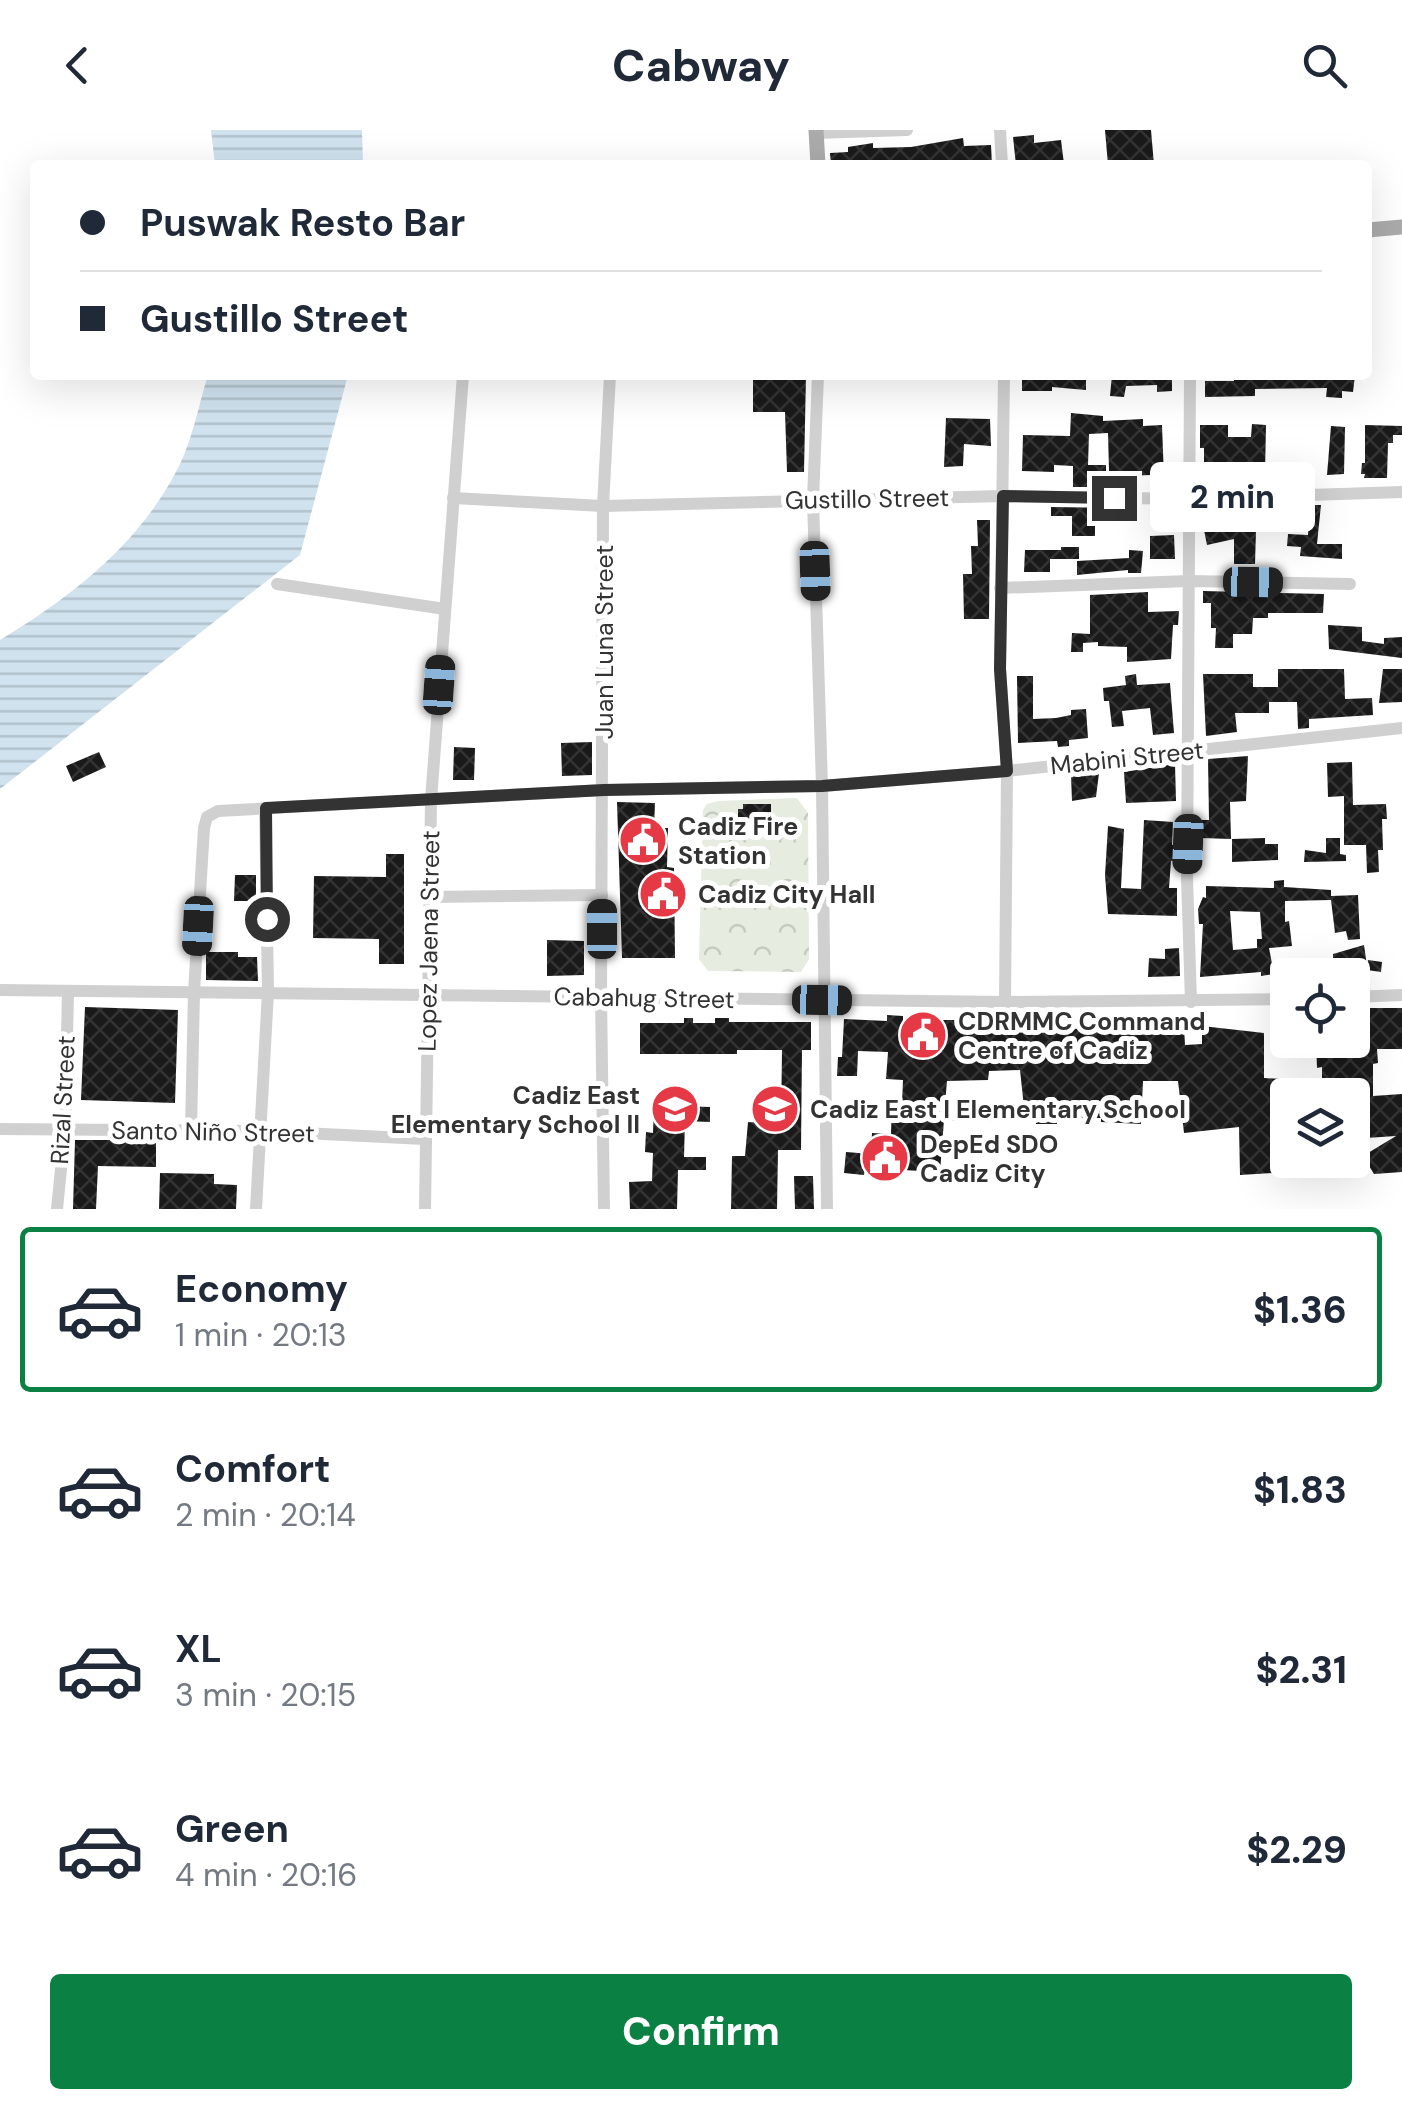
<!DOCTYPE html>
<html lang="en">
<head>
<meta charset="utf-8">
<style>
	:root { --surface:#fff; --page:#f6f6f7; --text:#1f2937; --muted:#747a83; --line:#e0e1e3; --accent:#0b8043 }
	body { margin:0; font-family:"DM Sans",sans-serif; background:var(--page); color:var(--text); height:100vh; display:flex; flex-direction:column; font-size:38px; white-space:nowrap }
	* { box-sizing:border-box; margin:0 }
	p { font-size:32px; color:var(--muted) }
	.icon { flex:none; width:55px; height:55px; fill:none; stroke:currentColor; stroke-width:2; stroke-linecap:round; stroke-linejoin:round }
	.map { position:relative; height:1079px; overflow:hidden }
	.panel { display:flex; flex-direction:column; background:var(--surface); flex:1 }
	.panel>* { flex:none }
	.top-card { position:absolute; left:30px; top:30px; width:1342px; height:220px; border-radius:10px; box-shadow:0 10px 40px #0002; display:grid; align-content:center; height:220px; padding:0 50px; background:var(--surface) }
	.controls { position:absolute; left:1270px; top:828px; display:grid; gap:20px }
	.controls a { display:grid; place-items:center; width:100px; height:100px; border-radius:10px; background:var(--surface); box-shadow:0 10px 40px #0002; font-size:50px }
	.end { position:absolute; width:45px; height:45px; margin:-22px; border:12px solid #333; background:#fff; box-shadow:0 0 0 5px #fff }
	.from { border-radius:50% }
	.bubble { position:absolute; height:70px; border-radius:10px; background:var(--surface); box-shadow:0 10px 40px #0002; font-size:32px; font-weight:800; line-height:70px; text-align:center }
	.car { position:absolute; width:30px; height:60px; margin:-30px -15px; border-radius:12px; box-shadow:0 0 8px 2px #0007; background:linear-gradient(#222 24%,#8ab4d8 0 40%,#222 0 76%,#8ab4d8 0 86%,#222 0) }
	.top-card b { display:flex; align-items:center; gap:35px; height:95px; font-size:38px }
	.top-card b+b { border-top:2px solid var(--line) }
	.top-card i { width:25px; height:25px; background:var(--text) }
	ul { padding:18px 0 0; list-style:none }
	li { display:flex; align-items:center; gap:30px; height:165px; margin:0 20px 15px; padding:0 30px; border:5px solid transparent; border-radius:10px }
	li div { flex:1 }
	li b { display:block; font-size:38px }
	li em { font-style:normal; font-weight:800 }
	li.on { border-color:var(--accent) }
	li>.icon { width:90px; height:90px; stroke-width:1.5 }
	.cta { display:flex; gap:20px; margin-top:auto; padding:20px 50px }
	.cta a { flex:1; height:115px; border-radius:10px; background:var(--accent); color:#fff; font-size:40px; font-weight:800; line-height:115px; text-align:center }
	header { display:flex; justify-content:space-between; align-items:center; height:130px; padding:0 50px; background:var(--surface); font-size:45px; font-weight:800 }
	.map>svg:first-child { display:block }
</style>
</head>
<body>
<header><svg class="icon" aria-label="back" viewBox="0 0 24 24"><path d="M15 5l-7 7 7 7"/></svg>Cabway<svg class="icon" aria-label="search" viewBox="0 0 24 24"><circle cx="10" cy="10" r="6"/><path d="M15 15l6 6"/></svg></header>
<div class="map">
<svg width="1402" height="1079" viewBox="0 0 1402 1079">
	<defs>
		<pattern id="park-crowns" width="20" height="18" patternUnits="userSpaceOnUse" patternTransform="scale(2.5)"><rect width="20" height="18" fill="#e6ecdf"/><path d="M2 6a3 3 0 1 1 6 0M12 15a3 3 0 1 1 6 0" fill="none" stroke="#c6cbc0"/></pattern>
		<pattern id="water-rules" width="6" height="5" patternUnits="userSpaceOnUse" patternTransform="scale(2.5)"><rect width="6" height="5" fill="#cfe2ee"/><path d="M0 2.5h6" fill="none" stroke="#b2c2cd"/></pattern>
		<pattern id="building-cross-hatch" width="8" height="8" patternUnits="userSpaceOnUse" patternTransform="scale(2.5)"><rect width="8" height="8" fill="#1a1a1a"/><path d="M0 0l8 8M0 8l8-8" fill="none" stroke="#333"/></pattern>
	</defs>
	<rect width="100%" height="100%" fill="#fff"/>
	<!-- park -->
	<path fill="url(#park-crowns)" d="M797 668 808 683 809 829 801 842 708 841 699 829 703 680 707 674 718 671Z"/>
	<!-- water -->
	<g fill="url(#water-rules)">
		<path d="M211 0H362L363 35H215Z"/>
		<path d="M208 245H348L300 425 0 659V510C73 466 142 412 180 334 193 307 199 274 208 245Z"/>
	</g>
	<!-- building -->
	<g fill="url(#building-cross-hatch)" fill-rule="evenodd">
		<path d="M1105 0H1151L1154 35H1108Z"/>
		<path d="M1034 5V13L1061 10 1064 34 1016 35 1013 7Z"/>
		<path d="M963 8 964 16 991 15 992 35H831L830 23 848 22V17L873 13V18L911 17Z"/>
		<path d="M753 245H806L804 342H787L785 282H753Z"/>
		<path d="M1022 245H1086V260L1052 257V261H1022Z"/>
		<path d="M1112 245H1172V261L1157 262V255L1126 256 1124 267 1110 266Z"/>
		<path d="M1234 245H1303V249L1355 245 1353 262 1342 261V268L1326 267 1327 258 1255 259V266L1205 267V251H1234Z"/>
		<path d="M1071 283 1103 286V291L1143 289V296L1162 295 1164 348H1151V345L1124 346V341H1109L1108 303 1089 304 1088 335H1106V348L1088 347 1087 357H1073V336L1054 335V342L1022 341 1023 305 1070 306Z"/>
		<path d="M946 288 990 289 991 316 964 314 963 336 944 337Z"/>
		<path d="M1252 294 1266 295 1265 343 1225 346V357H1204V318H1200V295H1228V307H1251Z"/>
		<path d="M1365 295 1402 296V305H1393V313H1388L1387 348H1364L1365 344H1361L1362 333H1365Z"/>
		<path d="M1331 296 1345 297 1344 344 1327 345Z"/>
		<path d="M1310 375H1321L1317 414H1342V429L1300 426 1301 417 1287 416 1288 404 1308 405Z"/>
		<path d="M1287 376 1288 398 1256 401 1255 434H1234V409L1207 415 1204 400 1231 394V378Z"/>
		<path d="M1051 377 1122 378V393H1095V406H1072V386H1051Z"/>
		<path d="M977 390H990L989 489H964L963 444H972L971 416H978Z"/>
		<path d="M1174 405 1175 429H1150V406Z"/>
		<path d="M1061 417H1079V429H1050V442H1024L1025 420H1061Z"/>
		<path d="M1129 420 1143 421 1141 443H1128V440L1077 445V431L1129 428Z"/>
		<path d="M1203 461 1324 464 1323 483H1268V488H1253L1252 504H1233V518H1215L1216 498H1211V473H1203Z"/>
		<path d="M1148 462V482L1179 481 1178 495H1173L1171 529 1127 532V517L1098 516V512L1083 513V522H1071L1072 503 1090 504V465Z"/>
		<path d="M1328 495 1362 497V511L1384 514V508L1402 507V528L1329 519Z"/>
		<path d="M1278 539H1344L1345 569 1372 568 1373 585 1309 589V598L1298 599 1297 572H1269V583H1235L1237 602 1206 606 1203 544H1253V557H1278Z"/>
		<path d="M1383 539H1402V572L1379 573Z"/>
		<path d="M1136 544 1137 555 1170 553 1174 603 1153 605 1150 578 1122 581 1124 596 1112 597 1109 571H1104L1103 558 1126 555 1125 546Z"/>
		<path d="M1017 546H1033V589L1056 588 1071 585V580L1086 579 1088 608 1069 610V616L1058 617 1057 611 1018 613Z"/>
		<path d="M592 612V645L562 646 561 613Z"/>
		<path d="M454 617 475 618 474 650H453Z"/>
		<path d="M99 622 106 637 73 652 66 636Z"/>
		<path d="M1248 626 1246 671 1230 672 1231 709 1201 708 1202 690H1209L1208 629Z"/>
		<path d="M1352 632 1353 675 1386 674 1387 689H1382L1383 720H1378L1379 742 1367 743 1366 715H1344V666L1328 667 1327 633Z"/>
		<path d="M1175 634 1176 671 1126 673 1124 642Z"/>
		<path d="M1099 643 1096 667 1072 671 1071 646Z"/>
		<path d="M617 672 655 673 654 698H668L667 737 674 738 675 828H622Z"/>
		<path d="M743 674H771V694H738V679H743Z"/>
		<path d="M1144 690 1173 692 1172 715H1177V730L1171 731 1169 758H1177V786L1108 784 1105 745 1108 696 1124 699 1121 758 1141 759Z"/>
		<path d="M1265 708V714H1278V730L1232 732V709Z"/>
		<path d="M1326 708H1340V724L1346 725V731L1304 732 1305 720 1326 723Z"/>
		<path d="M386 724H404V834H379V809L313 808 314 746 386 747Z"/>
		<path d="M235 745H256V771H234Z"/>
		<path d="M1284 750V757L1331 760V766L1358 765 1360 809 1348 810 1346 801 1335 803 1331 770 1285 771V792L1289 791 1292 816 1269 818 1274 844 1261 846V842L1200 847 1203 794H1199L1198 779 1203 767 1206 768V756L1274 758V751ZM1230 781 1260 782 1262 809H1257V818L1233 820Z"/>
		<path d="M547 810 584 811V845L547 846Z"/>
		<path d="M1364 815 1367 836 1368 830 1382 832 1381 842 1367 840V837L1333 838V824Z"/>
		<path d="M1179 818 1180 846 1148 847 1149 828 1165 829V819Z"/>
		<path d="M206 822H238V827H257L258 851 206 850Z"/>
		<path d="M85 877 178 880 175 973 81 970Z"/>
		<path d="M1352 878H1402V919H1377L1378 933 1373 934V966L1402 964V1042L1374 1044 1363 1026 1396 1006 1366 1008 1364 987 1352 988V959L1322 960V937L1317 938 1316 910H1352Z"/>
		<path d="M887 885 903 886V890H1015V902L1069 903V899L1094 898V902H1140V897H1184L1185 915 1202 914V896L1264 903V948L1299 950V963H1288V1042L1240 1045 1239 997 1184 1003 1178 951H1143L1141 994 1101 992V988H1057V994H1036V977H1024L1020 940 989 941 988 950 947 951 945 974 1006 979V992L944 990 940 1042 865 1038 864 1045 844 1043 846 1022 871 1024 872 1003 891 1004 892 973H902L903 950 886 949 888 922 858 921 857 946H837L838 927H842L844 889 887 891Z"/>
		<path d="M684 888H693V893H715V888H729V892H811V920H802L801 1020H778L777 1079H731L732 1026H745L748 992 781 994 782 920H737V924H640V893H684Z"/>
		<path d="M654 975 710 977V992L685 991 684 1027H706V1040H678L677 1079H630L629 1052 652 1051 653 1023 645 1022 646 1002 653 1003Z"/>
		<path d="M75 1010H156V1037L98 1036 96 1079H73Z"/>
		<path d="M160 1043 214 1044V1054L237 1055 236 1079H159Z"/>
		<path d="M794 1046H813L814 1079H795Z"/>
	</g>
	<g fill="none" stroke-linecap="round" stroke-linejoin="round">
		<!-- minor -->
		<g stroke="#d0d0d0" stroke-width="12">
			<path d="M1000 0 1002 35"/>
			<path d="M816 3 907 0"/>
			<path d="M818 245 813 370 822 656 827 1079"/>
			<path d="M1004 245 1000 539 1007 641 1005 872"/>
			<path d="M1190 245 1187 747 1191 872"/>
			<path d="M453 368 603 376 1003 366 1188 369 1402 362"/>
			<path d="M277 454 445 479"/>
			<path d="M1000 458 1189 451 1350 454"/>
			<path d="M430 767 602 765"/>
			<path d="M0 860 1005 872 1288 869"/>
			<path d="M1352 867 1402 865"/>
			<path d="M0 999 262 1001 425 1009"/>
			<path d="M191 1000 194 862 204 698 207 687 218 681 604 660 822 656 1007 641 1402 598"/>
			<path d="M57 1079 65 999 68 861"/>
			<path d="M256 1079 268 862 265 679"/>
			<path d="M425 1079 431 670 463 245"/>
			<path d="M604 1079 601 867 603 376 610 245"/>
		</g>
		<!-- major -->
		<g stroke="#ababab" stroke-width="15">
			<path d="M816 0 818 35"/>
			<path d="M1368 100 1402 97"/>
		</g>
	</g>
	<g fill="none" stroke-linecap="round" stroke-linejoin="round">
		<!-- route -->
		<path stroke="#333" stroke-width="12" d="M267 789 266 678 604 660 822 656 1007 641 1000 539 1003 366 1114 368"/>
	</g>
	<!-- icons -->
	<defs>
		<g id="civic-disc" transform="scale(2.5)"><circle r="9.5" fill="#e63946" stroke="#fff"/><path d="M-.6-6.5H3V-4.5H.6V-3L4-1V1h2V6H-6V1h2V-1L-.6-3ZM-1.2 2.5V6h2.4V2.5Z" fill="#fff"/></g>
		<g id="school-disc" transform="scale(2.5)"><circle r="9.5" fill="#e63946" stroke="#fff"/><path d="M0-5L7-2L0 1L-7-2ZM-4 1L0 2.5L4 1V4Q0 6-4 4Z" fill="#fff"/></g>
	</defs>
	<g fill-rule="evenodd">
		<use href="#civic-disc" x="643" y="710"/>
		<use href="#civic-disc" x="663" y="764"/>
		<use href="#civic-disc" x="923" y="905"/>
		<use href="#school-disc" x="675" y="979"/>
		<use href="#school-disc" x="775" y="979"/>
		<use href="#civic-disc" x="885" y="1028"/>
	</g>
	<g text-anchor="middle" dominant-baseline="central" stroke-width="10" stroke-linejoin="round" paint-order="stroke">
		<!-- street labels -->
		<g font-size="25" fill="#333" stroke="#fff">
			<text transform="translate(867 369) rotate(-1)">Gustillo Street</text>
			<text transform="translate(604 512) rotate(-90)">Juan Luna Street</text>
			<text transform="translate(1127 628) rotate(-6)">Mabini Street</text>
			<text transform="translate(429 811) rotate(-89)">Lopez Jaena Street</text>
			<text transform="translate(644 868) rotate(1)">Cabahug Street</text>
			<text transform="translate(63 970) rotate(-87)">Rizal Street</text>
			<text transform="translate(213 1002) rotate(1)">Santo Niño Street</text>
		</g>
		<!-- poi labels -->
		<g font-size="25" font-weight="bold" fill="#333" stroke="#fff" text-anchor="start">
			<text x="678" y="696">Cadiz Fire<tspan x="678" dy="29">Station</tspan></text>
			<text x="698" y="764">Cadiz City Hall</text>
			<text x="958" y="891">CDRMMC Command<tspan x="958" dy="29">Centre of Cadiz</tspan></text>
			<text x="640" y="965" text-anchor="end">Cadiz East<tspan x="640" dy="29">Elementary School II</tspan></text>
			<text x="810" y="979">Cadiz East I Elementary School</text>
			<text x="920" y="1014">DepEd SDO<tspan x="920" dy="29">Cadiz City</tspan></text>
		</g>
	</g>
</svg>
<div class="controls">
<a><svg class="icon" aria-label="locate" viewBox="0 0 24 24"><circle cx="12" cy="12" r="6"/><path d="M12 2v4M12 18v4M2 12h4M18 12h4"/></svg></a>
<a><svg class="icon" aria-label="layers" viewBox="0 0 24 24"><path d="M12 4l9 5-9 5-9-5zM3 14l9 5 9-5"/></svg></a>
</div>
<i class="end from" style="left:267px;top:789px"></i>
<i class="end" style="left:1114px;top:368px"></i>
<div class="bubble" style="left:1150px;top:332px;width:165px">2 min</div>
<i class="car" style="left:815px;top:441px;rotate:178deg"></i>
<i class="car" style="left:1253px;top:452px;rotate:91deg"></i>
<i class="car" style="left:439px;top:555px;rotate:4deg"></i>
<i class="car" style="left:1188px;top:714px;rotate:182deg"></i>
<i class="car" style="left:198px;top:796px;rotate:183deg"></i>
<i class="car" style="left:602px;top:799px;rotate:0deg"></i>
<i class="car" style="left:822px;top:870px;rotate:91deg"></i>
<div class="top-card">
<b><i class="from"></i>Puswak Resto Bar</b>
<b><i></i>Gustillo Street</b>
</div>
</div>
<section class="panel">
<ul>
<li class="on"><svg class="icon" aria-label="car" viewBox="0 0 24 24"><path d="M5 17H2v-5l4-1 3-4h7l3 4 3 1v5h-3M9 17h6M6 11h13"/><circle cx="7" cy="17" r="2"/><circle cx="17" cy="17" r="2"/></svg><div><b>Economy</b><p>1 min · 20:13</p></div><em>$1.36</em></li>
<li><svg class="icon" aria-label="car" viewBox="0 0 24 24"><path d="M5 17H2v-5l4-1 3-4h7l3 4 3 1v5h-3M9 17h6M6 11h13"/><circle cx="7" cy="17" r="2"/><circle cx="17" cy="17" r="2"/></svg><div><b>Comfort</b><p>2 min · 20:14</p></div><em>$1.83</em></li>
<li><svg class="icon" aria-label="car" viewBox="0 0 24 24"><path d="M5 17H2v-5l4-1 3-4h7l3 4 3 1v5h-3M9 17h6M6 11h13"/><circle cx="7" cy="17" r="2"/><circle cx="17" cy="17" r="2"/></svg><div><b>XL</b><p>3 min · 20:15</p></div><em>$2.31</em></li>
<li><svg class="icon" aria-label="car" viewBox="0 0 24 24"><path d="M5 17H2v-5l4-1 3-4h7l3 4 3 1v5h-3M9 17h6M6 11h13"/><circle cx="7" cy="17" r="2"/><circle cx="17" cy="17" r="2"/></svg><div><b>Green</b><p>4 min · 20:16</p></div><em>$2.29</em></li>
</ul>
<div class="cta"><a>Confirm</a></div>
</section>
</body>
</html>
